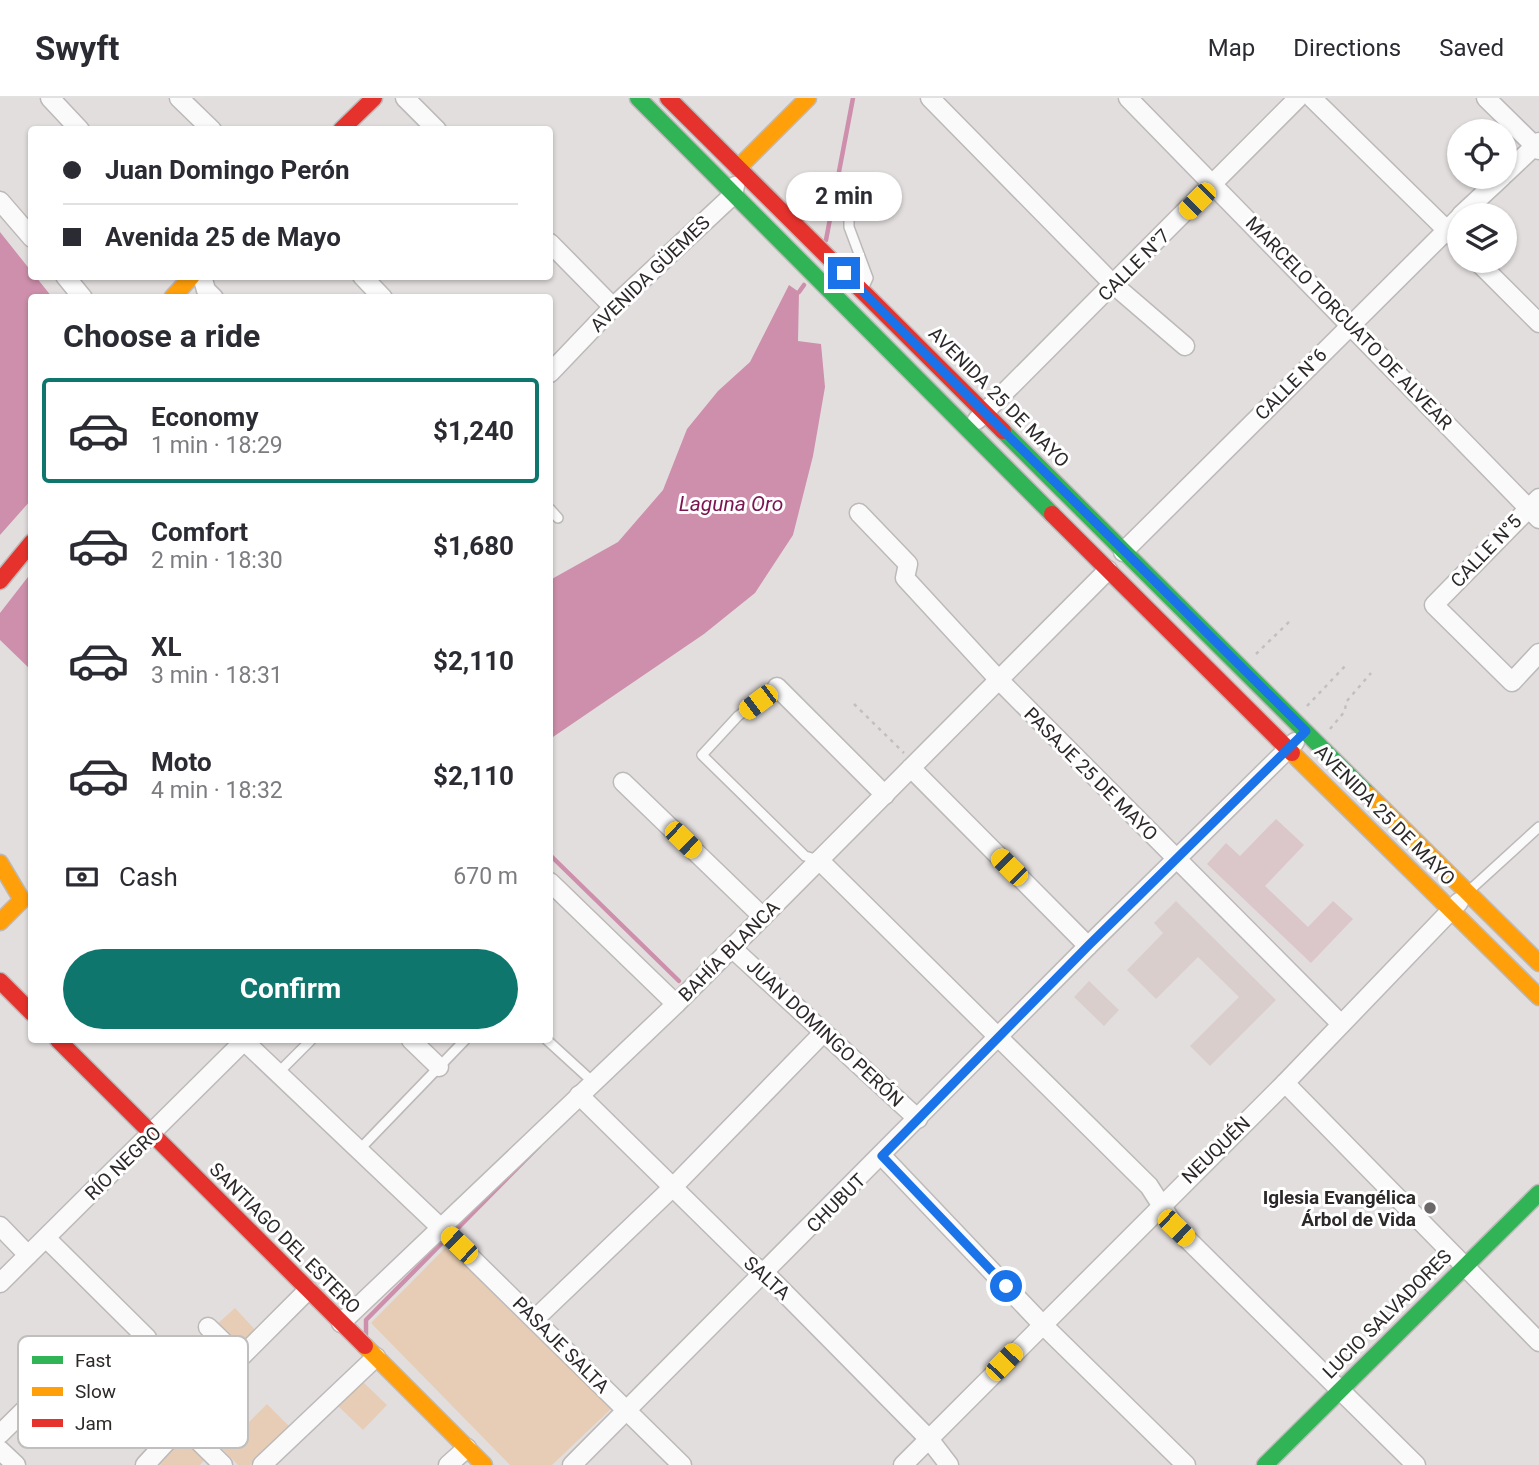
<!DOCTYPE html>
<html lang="en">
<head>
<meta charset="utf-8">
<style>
	:root { --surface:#fff; --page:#f7f7f7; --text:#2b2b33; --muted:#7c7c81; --line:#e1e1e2; --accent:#0f766e }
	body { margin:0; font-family:Roboto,sans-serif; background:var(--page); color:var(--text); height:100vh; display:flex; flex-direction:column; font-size:26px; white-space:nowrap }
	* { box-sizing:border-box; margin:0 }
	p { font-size:23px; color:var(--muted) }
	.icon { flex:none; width:38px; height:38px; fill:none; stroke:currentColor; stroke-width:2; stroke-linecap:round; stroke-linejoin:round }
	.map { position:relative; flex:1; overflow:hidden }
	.details { position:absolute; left:28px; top:196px; width:525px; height:749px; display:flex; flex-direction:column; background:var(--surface); border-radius:7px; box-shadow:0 2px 5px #0004 }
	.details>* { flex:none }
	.guide { position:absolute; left:28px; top:28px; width:525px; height:154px; border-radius:7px; box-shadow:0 2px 5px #0004; display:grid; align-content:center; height:154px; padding:0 35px; background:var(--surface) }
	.controls { position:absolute; left:1447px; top:21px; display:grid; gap:14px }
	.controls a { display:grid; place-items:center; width:70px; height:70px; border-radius:50%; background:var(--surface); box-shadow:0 2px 5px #0004; font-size:35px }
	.end { position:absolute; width:32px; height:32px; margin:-16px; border:9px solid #1a73e8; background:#fff; box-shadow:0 0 0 4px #fff }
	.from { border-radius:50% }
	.bubble { position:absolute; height:49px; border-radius:24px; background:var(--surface); box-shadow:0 2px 5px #0004; font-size:23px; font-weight:700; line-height:49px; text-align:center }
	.car { position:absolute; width:21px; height:42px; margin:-21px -10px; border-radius:9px; box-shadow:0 0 5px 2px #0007; background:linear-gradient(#f5c518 24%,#345 0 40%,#f5c518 0 76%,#345 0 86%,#f5c518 0) }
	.guide b { display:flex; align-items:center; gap:24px; height:66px; font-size:26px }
	.guide b+b { border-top:2px solid var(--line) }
	.guide i { width:18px; height:18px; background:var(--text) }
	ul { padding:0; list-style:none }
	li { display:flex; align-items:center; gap:21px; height:105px; margin:0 14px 10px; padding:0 21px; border:4px solid transparent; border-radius:7px }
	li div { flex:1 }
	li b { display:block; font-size:26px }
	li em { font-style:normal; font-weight:700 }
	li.active { border-color:var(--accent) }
	li>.icon { width:63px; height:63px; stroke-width:1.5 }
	h2 { padding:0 35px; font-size:32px; line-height:84px }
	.pay { display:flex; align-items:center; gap:18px; height:77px; padding:0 35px; font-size:26px }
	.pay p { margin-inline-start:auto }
	.cta { display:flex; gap:14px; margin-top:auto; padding:14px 35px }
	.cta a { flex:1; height:80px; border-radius:42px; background:var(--accent); color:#fff; font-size:28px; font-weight:700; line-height:80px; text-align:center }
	header { display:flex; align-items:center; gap:42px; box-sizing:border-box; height:98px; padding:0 35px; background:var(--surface); border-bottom:2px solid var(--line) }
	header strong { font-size:33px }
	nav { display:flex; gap:38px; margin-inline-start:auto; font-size:24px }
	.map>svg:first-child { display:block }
</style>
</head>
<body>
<header>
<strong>Swyft</strong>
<nav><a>Map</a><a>Directions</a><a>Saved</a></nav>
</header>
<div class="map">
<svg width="1539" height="1367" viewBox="0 0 1539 1367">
	<rect width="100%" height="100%" fill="#e3dede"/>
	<!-- built -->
	<g fill="#d9cecc">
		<path d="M1176 803 1276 902 1210 968 1190 948 1239 899 1198 859 1156 901 1127 872 1163 835 1154 825Z"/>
		<path d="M1089 883 1119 912 1104 928 1074 899Z"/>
	</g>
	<!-- green -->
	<g fill="#e7cdb5">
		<path d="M448 1147 612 1310 552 1367H510L371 1225Z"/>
		<path d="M235 1210 260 1237 240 1255 215 1228Z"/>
		<path d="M361 1282 387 1307 363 1332 337 1307Z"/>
		<path d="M267 1306 289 1328 250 1367H238L222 1351Z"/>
		<path d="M181 1336 207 1359 200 1367H161L157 1363Z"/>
	</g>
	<!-- water -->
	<g fill="#cd8fab">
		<path d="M0 134 31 173 32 178 36 179 52 199 32 200 31 402 0 437Z"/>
		<path d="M789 187 799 194 798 243 821 246 825 289 813 358 793 437 755 495 704 536 550 641V482L618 444 663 392 687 331 718 293 750 264Z"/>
		<path d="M31 475V572L0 542V515Z"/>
	</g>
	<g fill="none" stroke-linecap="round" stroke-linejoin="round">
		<!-- stream -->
		<g stroke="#cd8fab" stroke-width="4.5">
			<path d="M826 142 853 0"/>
			<path d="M799 194 804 187"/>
			<path d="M550 757 679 883"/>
			<path d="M458 1130 539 1048"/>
			<path d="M366 1237V1222L441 1146"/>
		</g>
	</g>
	<!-- building -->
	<path fill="#dbc6c9" d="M1276 721 1304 747 1265 788 1308 829 1333 803 1353 821 1311 865 1207 766 1226 745 1240 758Z"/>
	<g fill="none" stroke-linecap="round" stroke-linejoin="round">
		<!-- lane casing -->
		<g stroke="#bdb9b9" stroke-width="12">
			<g id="lane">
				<path d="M863 191 868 180 849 129V101L863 83"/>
				<path d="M550 411 558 420"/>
				<path d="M777 589 738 618 702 657 805 758 818 762"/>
				<path d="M1471 791 1539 729"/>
				<path d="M547 942 593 984"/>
				<path d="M278 975 311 942"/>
				<path d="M359 1052 465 942"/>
			</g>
		</g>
		<!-- street casing -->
		<g stroke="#bdb9b9" stroke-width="21">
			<g id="street">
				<path d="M50 0 80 32"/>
				<path d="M179 0 212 32"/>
				<path d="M405 0 437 32"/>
				<path d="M930 0 1114 187 1185 248"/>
				<path d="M1128 0 1539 421"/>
				<path d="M1312 0 1460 145"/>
				<path d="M1486 0 1539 52"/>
				<path d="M1505 76 1539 44"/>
				<path d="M0 103 32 140"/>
				<path d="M1461 117 1502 79"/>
				<path d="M550 145 613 209"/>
				<path d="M1477 163 1539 225"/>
				<path d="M65 178 83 200"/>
				<path d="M202 178 206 192 214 200"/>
				<path d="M362 178 383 200"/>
				<path d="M550 275 613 209 733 97 735 88"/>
				<path d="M977 322 1298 0"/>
				<path d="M1539 400 1434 507 1512 584 1539 555"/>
				<path d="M859 415 908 466 905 480 999 582 1341 926"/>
				<path d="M1123 454 1460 119"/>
				<path d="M777 589 885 697"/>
				<path d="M911 670 1088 848"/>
				<path d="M623 684 763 819"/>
				<path d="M819 762 1149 1088 1176 1130 1416 1367"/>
				<path d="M550 784 676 906"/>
				<path d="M732 850 918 1021"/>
				<path d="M243 942 440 1129 682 1367"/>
				<path d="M411 942 439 969"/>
				<path d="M1285 985 1539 1244"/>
				<path d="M579 997 751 1166 765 1175 929 1341 949 1367"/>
				<path d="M882 1058 1041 1225 1186 1367"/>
				<path d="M0 1128 28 1157"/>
				<path d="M46 1140 147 1240 122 1268 223 1367"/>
				<path d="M0 1185 244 943"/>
				<path d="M535 1221 673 1089 824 934"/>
				<path d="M341 1225 676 906 1108 472"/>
				<path d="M208 1229 240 1260 308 1192"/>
				<path d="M0 1336 59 1278 87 1305"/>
				<path d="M0 1352 16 1367"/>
				<path d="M145 1367 182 1327"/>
				<path d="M262 1367 376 1259"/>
				<path d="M448 1367 467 1350"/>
				<path d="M572 1367 1088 848 1295 644"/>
				<path d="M903 1367 1285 985 1459 804"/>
			</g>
		</g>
		<!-- fast casing -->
		<g stroke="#bdb9b9" stroke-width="19">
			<g id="fast">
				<path d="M638 0 1052 416"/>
				<path d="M1003 333 1368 696"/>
				<path d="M1265 1367 1539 1095"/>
			</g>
		</g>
		<!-- slow casing -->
		<g stroke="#bdb9b9" stroke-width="19">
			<g id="slow">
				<path d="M738 70 808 0"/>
				<path d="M172 200 192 178"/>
				<path d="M1292 655 1539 899"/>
				<path d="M1368 696 1539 865"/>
				<path d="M0 765 22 802 0 824"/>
				<path d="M365 1248 484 1367"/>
			</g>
		</g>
		<!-- jam casing -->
		<g stroke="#bdb9b9" stroke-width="19">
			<g id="jam">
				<path d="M668 0 1003 333"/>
				<path d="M341 32 374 0"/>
				<path d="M1052 416 1292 655"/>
				<path d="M0 483 32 444"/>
				<path d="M0 883 32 915"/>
				<path d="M58 942 365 1248"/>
			</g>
		</g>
		<!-- path -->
		<g stroke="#c1bfbf" stroke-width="2.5" stroke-dasharray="3.5 5" stroke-linecap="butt">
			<path d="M1256 556 1291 522"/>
			<path d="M854 606 904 655"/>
			<path d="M1307 608 1348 565"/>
			<path d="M1330 631 1345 613 1346 604 1371 575"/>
			<path d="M160 1281 198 1240"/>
			<path d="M97 1295 111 1279"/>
		</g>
		<!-- lane -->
		<use href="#lane" stroke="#fbfafa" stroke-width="9"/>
		<!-- street -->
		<use href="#street" stroke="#fbfafa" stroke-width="18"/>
		<!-- fast -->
		<use href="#fast" stroke="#30b455" stroke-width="16"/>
		<!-- slow -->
		<use href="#slow" stroke="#ff9f0a" stroke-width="16"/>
		<!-- jam -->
		<use href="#jam" stroke="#e5322d" stroke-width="16"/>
	</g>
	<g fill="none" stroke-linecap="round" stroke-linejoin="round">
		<!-- route -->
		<path stroke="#1a73e8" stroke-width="9" d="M844 175 1306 633 1088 848 882 1058 1006 1188"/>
	</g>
	<!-- markers -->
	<circle fill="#6c6868" stroke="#fff" stroke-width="2.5" cx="1430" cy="1110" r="7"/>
	<g text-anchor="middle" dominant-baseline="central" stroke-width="6" stroke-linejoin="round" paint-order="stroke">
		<!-- street labels -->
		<g font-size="19" fill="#2c2928" stroke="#fff">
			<text transform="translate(1134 167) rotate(-45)">CALLE N°7</text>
			<text transform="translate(650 176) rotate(-44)">AVENIDA GÜEMES</text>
			<text transform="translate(1349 225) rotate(46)">MARCELO TORCUATO DE ALVEAR</text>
			<text transform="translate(1291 286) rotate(-45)">CALLE N°6</text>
			<text transform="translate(999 299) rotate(45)">AVENIDA 25 DE MAYO</text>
			<text transform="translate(1486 453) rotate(-46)">CALLE N°5</text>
			<text transform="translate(1091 676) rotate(45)">PASAJE 25 DE MAYO</text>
			<text transform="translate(1385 717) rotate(45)">AVENIDA 25 DE MAYO</text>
			<text transform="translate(729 853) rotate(-45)">BAHÍA BLANCA</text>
			<text transform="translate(825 935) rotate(43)">JUAN DOMINGO PERÓN</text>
			<text transform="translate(1216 1052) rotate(-44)">NEUQUÉN</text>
			<text transform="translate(123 1065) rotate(-44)">RÍO NEGRO</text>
			<text transform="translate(836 1105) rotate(-45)">CHUBUT</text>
			<text transform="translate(285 1140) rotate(45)">SANTIAGO DEL ESTERO</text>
			<text transform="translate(767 1180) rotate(42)">SALTA</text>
			<text transform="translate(1387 1216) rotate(-45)">LUCIO SALVADORES</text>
			<text transform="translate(561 1247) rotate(45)">PASAJE SALTA</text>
		</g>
		<!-- poi labels -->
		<g font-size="19" font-weight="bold" fill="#2c2928" stroke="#fff" text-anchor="end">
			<text x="1416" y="1099">Iglesia Evangélica<tspan x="1416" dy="22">Árbol de Vida</tspan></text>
		</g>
		<!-- water labels -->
		<g font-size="21" font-style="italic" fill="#7c1450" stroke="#fff">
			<text x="731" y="406">Laguna Oro</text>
		</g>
	</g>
	<!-- legend -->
	<rect x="18" y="1238" width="230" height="112" rx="10" fill="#fff" stroke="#c0bfbe" stroke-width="2"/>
	<rect x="32" y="1258" width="31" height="8" fill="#30b455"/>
	<rect x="32" y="1289" width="31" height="9" fill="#ff9f0a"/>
	<rect x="32" y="1321" width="31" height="8" fill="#e5322d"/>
	<g font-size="19" fill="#2c2928">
		<text x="75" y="1269">Fast</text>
		<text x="75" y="1300">Slow</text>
		<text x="75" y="1332">Jam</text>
	</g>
</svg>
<div class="controls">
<a><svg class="icon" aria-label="locate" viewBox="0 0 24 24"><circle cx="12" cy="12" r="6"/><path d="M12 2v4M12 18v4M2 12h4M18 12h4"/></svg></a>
<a><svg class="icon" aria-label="layers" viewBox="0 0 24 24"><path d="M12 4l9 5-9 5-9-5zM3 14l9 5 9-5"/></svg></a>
</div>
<i class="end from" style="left:1006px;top:1188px"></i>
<i class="end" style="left:844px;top:175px"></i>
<div class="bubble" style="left:786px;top:74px;width:116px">2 min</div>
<i class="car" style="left:1197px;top:103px;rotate:225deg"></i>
<i class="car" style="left:758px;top:604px;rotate:233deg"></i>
<i class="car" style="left:683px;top:742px;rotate:134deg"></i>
<i class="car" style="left:1009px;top:769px;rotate:315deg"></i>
<i class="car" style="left:1176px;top:1130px;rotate:134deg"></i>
<i class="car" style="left:459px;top:1147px;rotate:314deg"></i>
<i class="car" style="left:1004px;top:1264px;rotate:44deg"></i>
<div class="guide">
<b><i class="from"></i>Juan Domingo Perón</b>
<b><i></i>Avenida 25 de Mayo</b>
</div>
<section class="details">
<h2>Choose a ride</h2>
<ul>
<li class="active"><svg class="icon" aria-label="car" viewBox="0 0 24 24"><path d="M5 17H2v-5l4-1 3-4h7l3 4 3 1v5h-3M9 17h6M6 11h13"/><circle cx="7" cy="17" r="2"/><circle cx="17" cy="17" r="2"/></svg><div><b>Economy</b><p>1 min · 18:29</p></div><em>$1,240</em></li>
<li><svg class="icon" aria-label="car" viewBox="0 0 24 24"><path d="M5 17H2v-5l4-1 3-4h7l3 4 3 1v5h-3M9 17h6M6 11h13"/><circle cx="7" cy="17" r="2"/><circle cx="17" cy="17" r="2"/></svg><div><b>Comfort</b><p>2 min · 18:30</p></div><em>$1,680</em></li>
<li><svg class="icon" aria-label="car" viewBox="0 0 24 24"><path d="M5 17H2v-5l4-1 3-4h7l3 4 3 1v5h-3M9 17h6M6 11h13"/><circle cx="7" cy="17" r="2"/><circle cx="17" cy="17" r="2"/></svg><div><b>XL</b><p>3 min · 18:31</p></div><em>$2,110</em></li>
<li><svg class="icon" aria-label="car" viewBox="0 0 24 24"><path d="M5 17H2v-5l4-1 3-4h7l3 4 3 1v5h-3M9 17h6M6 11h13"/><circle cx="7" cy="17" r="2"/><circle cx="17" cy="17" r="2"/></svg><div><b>Moto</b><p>4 min · 18:32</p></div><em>$2,110</em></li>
</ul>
<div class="pay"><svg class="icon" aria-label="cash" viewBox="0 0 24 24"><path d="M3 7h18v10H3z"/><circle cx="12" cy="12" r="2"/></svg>Cash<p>670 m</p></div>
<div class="cta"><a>Confirm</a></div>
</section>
</div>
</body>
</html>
